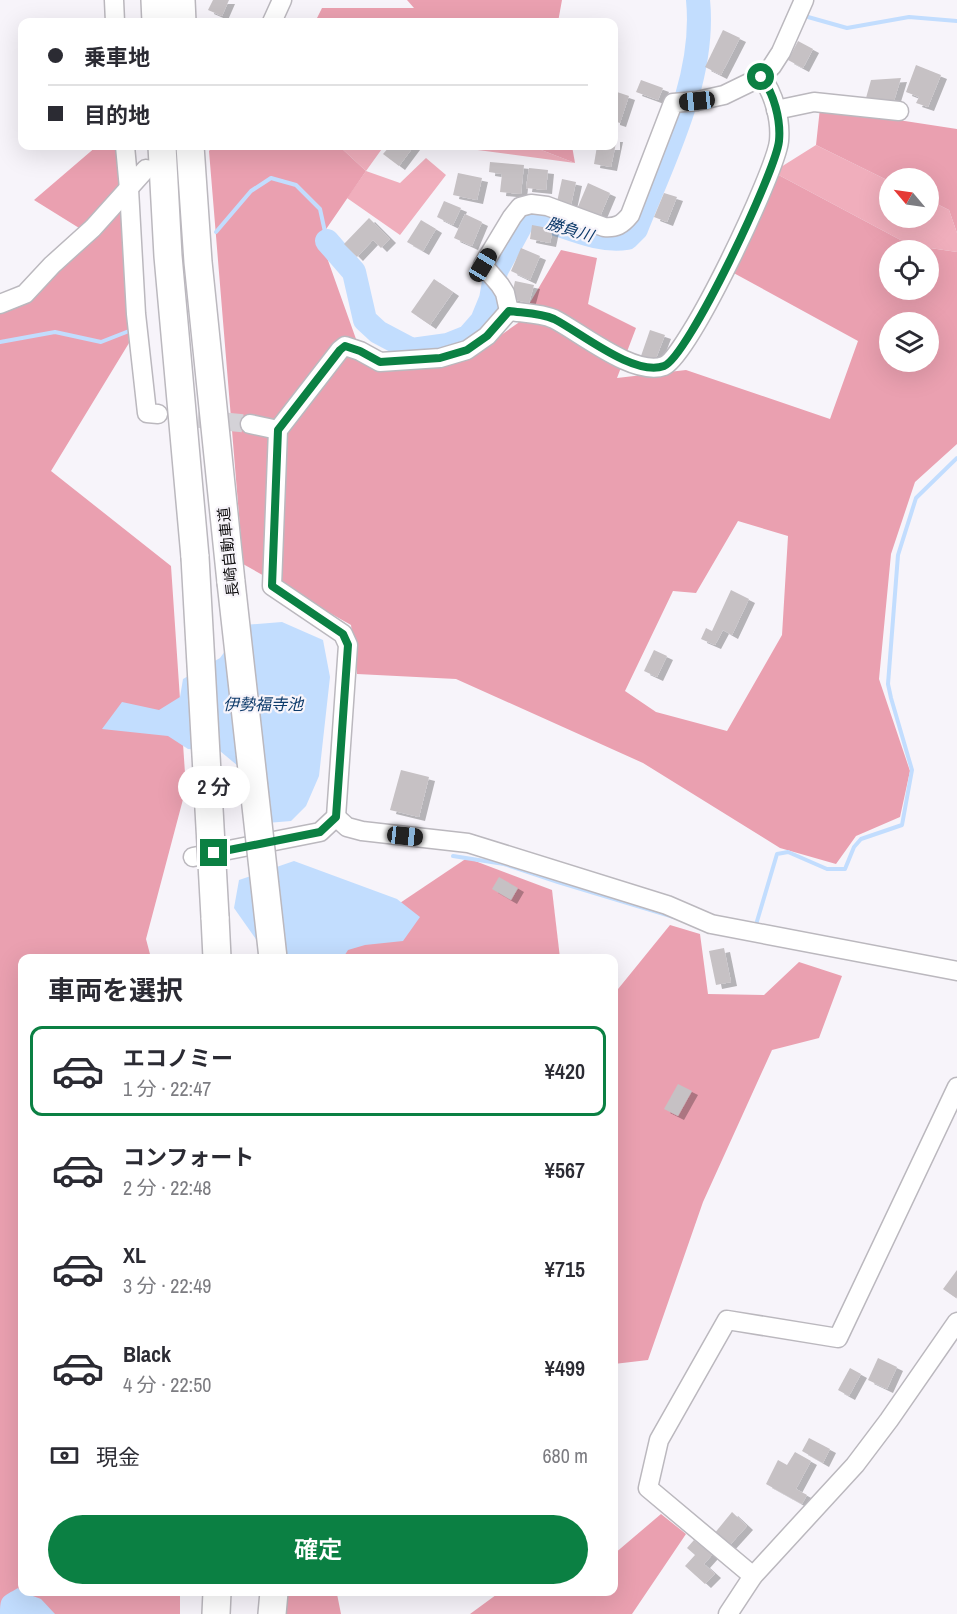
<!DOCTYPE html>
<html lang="ja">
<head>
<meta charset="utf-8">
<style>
	:root { --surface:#fff; --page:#f2f2f3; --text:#2b2b33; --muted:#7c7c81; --line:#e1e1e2; --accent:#0b8043 }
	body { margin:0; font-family:"Archivo Narrow","Noto Sans JP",sans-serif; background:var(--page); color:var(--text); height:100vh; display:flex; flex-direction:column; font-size:22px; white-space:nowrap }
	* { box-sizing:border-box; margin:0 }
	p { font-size:20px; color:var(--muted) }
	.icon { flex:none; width:33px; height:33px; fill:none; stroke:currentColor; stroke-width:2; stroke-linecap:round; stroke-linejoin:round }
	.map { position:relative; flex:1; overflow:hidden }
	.panel { position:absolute; left:18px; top:954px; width:600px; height:642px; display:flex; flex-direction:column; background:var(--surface); border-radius:12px; box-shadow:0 6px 24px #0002 }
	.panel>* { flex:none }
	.banner { position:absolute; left:18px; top:18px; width:600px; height:132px; border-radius:12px; box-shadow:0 6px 24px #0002; display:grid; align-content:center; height:132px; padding:0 30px; background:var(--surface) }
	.needle { width:39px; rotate:299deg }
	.buttons { position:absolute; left:879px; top:168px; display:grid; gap:12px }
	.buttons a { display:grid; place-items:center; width:60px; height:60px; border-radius:50%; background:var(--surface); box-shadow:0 6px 24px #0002; font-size:30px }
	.end { position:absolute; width:27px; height:27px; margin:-14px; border:8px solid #0b8043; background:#fff; box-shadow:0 0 0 3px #fff }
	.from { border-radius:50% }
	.bubble { position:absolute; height:42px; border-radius:21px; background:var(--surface); box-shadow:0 6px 24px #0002; font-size:20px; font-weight:600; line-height:42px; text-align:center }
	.car { position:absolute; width:18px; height:36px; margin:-18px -9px; border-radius:8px; box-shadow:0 0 4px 2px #0007; background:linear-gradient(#222 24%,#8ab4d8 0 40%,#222 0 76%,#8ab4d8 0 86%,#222 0) }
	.banner b { display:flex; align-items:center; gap:21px; height:57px; font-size:22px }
	.banner b+b { border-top:2px solid var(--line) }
	.banner i { width:15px; height:15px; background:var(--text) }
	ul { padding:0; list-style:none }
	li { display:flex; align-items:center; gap:18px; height:90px; margin:0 12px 9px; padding:0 18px; border:3px solid transparent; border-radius:12px }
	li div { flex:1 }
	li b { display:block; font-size:22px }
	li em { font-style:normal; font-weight:600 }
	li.active { border-color:var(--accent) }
	li>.icon { width:54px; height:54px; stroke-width:1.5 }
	h2 { padding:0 30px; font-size:27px; line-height:72px }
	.pay { display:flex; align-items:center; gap:15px; height:66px; padding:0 30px; font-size:22px }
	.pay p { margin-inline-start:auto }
	.action { display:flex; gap:12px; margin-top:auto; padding:12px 30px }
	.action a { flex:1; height:69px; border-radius:36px; background:var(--accent); color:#fff; font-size:24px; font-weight:600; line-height:69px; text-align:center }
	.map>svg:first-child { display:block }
</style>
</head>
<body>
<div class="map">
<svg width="957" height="1614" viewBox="0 0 957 1614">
	<defs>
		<filter id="shadow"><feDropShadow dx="6" dy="4" stdDeviation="0" flood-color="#0004"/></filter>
	</defs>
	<rect width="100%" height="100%" fill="#f7f4fa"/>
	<!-- green -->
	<g fill="#f0aebc">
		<path d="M816 145 889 181 890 218H928L929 200 949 210 957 233V252L910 245 773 172Z"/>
		<path d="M339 146H384L366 171 400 183 426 158 446 175 400 235 347 198 366 171Z"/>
		<path d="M447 146H531L575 163Z"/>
	</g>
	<!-- forest -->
	<g fill="#eaa0b0" fill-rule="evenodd">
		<path d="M407 0H562L558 22H315L322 8H414Z"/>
		<path d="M820 108 957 129V233L949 210 929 200 928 178H890L889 181 816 145Z"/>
		<path d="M97 146H118L123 205 129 343 51 471 171 566 186 788 146 939 151 958H22V1592H180V1614H0V313L34 298 92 236 34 200Z"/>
		<path d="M213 146H339L366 171 320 238 356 339 410 369 467 359 518 323 561 250 597 258 588 304 636 328 617 378 686 370 830 419 858 341 730 271 773 172 910 245 957 252V444L915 482 891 554 879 679 910 771 900 817 856 836 836 864 780 848 643 763 456 679 357 674 351 625 243 564 209 151ZM890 250H928V290H890ZM890 322H928V362H890ZM738 521 788 536 782 635 727 731 656 712 625 691 673 591 696 593Z"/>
		<path d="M531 146H572L575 163Z"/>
		<path d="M467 858 552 890 560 958H318Z"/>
		<path d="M670 925 700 934 708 994 764 995 799 962 842 976 819 1038 772 1050 703 1202 648 1360 614 1364V994Z"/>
		<path d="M661 1514 686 1534 632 1614H470L500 1592H614V1554Z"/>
		<path d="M284 1592H338L337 1594 341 1614H283Z"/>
	</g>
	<!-- water -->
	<g fill="#c2ddfe">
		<path d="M282 622 323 640 330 677 319 776 306 806 291 821 267 823 244 771 220 751 188 749 168 736 102 729 122 702 159 710 180 697 183 679 220 658 244 625Z"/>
		<path d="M294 861 397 899 420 917 403 941 365 945 348 950 343 958H275L265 952 234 908 239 880Z"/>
		<path d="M18 1588 22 1592 41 1599 55 1614H0C0 1595 3 1597 18 1588Z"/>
	</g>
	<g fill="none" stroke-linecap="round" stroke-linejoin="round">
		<!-- stream -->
		<g stroke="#c2ddfe" stroke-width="4">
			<path d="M808 17 847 28 909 17 957 21"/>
			<path d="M216 232 251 191 271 178 296 185 320 209 327 241"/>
			<path d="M0 342 55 332 101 342 129 331"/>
			<path d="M453 856 504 864 558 882 677 918"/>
			<path d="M755 928 777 854 788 852 827 869H845L854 847 861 839 902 825 912 770 891 698 888 684 898 555 916 498 957 458"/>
		</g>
		<!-- river -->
		<path stroke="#c2ddfe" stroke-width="24" d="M327 241 354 272 365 320 378 332 412 350 448 345 468 337 482 321 491 299 496 271 522 223 532 217C564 224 595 243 627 238L636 229C664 158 706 78 698 0"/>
	</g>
	<!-- building -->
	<g fill="#c6c1c4" filter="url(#shadow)">
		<path d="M213 0H229L222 16 208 10Z"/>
		<path d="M723 30 740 38 721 75 705 67Z"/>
		<path d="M798 41 813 49 803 68 788 60Z"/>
		<path d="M916 65 941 75 928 107 916 103 919 97 906 92Z"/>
		<path d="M901 78 894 101 866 98 871 80Z"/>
		<path d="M641 80 663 88 658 100 636 92Z"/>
		<path d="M614 91 629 96 620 123 614 121Z"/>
		<path d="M614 138H617L611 167 594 164 597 146H614Z"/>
		<path d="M390 146H414L399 166 383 154Z"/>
		<path d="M490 162 524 165 521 194 500 192 502 174 489 172Z"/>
		<path d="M529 168 548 170 546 190 526 188Z"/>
		<path d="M458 173 482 178 477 200 453 195Z"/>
		<path d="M562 179 576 182 571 205 557 202Z"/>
		<path d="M588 183 610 193 599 219 577 209Z"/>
		<path d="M664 193 677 197 667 222 654 217Z"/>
		<path d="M444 201 461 208 453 225 437 217Z"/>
		<path d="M465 214 482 222 472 246 454 238Z"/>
		<path d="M369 218 390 239 381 248 373 240 357 257 344 244Z"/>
		<path d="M421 220 436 229 423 251 407 242Z"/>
		<path d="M532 225 553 229 550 243 530 239Z"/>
		<path d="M521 248 540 256 530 280 511 271Z"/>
		<path d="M434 279 453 292 430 325 411 312Z"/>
		<path d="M515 281 534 285 529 303 511 299Z"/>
		<path d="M650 330 665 335 655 361 641 356Z"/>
		<path d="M731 590 749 599 732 635 723 630 715 645 701 639 706 628 712 631Z"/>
		<path d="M654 650 667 656 657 677 644 671Z"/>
		<path d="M401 770 429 777 419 817 390 810Z"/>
		<path d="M499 877 518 888 511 900 492 889Z"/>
		<path d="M724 948 731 982 716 985 709 951Z"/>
		<path d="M678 1084 692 1091 678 1116 664 1109Z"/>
		<path d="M957 1270V1296L956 1298 943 1289Z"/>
		<path d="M878 1358 897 1367 887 1389 868 1380Z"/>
		<path d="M850 1368 861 1374 849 1396 838 1390Z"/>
		<path d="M809 1438 830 1449 823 1463 802 1451Z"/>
		<path d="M795 1452 811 1461 796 1489 807 1495 802 1504 766 1484 778 1460 787 1465Z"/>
		<path d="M732 1512 747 1526 728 1547 714 1534Z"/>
		<path d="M694 1540 712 1555 704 1564 715 1574 705 1584 685 1566 695 1555 687 1548Z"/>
	</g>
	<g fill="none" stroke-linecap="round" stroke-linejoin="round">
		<!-- minor-tunnel -->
		<path stroke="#d4d2d7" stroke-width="18" stroke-dasharray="18 9" stroke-linecap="butt" d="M171 416 250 424"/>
		<!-- minor casing -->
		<g stroke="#bbb8be" stroke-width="21">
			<g id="minor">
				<path d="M114 0 115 22"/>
				<path d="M272 22 282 0"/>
				<path d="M776 110 814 102 899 111"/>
				<path d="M125 146 129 189 136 314 147 413 158 414"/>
				<path d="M0 304 25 294 52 265 93 228 146 169"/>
				<path d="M509 311 505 293 500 285 483 265 512 217 520 207 531 204 547 206 604 227C616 228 622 225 630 215L673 103 697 101 724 95 761 77 772 66 781 52 804 0"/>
				<path d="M509 311C523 313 541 313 554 319 580 332 634 377 664 366 688 357 776 171 779 141 781 120 774 93 761 77"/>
				<path d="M250 424 278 430"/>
				<path d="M336 817 347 827 362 831 468 843 667 905 711 924 957 971"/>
				<path d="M193 857 320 832 336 817 348 645 343 634 272 586 278 430 340 350 345 346 360 351 380 362 440 358 467 350 487 336 509 311"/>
				<path d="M753 1576 648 1488 659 1440 727 1320 838 1338 957 1087"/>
				<path d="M728 1614 753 1576 855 1465 889 1420 957 1322"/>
			</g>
		</g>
		<!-- highway casing -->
		<g stroke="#bbb8be" stroke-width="30">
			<g id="highway">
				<path d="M155 0 156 22"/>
				<path d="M181 0 182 22"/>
				<path d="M162 146 168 256 195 557"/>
				<path d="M190 146 198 262 231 582"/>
				<path d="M215 917 217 958"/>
				<path d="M216 1614 217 1592"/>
				<path d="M272 1614 274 1592"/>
			</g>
		</g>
		<!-- minor -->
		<use href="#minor" stroke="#fff" stroke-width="18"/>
		<!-- highway -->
		<use href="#highway" stroke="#fff" stroke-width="27"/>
		<!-- highway-bridge casing -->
		<g stroke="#bbb8be" stroke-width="30" stroke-linecap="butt">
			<g id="highway-bridge">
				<path d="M195 557 215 917"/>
				<path d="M231 582 273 958"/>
			</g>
		</g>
		<!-- highway-bridge -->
		<use href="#highway-bridge" stroke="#fff" stroke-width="27"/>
	</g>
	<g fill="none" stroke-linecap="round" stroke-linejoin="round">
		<!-- route -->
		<path stroke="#0b8043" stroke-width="8" d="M214 853 320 832 336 817 348 645 343 634 272 586 278 430 340 350 345 346 360 351 380 362 440 358 467 350 487 336 509 311C523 313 541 313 554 319 580 332 634 377 664 366 688 357 776 171 779 141 781 120 774 93 761 77"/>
	</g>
	<g text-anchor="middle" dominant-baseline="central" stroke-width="4.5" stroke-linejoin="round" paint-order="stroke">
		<!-- street labels -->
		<g font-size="15" fill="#0f0e0f" stroke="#f7f4fa">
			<text transform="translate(228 552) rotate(-96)">長崎自動車道</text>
		</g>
		<!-- water labels -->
		<g font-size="16" font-style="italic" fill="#0d3a6a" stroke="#f7f4fa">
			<text transform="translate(570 229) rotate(17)">勝負川</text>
			<text x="263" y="704">伊勢福寺池</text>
		</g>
	</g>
</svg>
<div class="buttons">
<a><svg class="needle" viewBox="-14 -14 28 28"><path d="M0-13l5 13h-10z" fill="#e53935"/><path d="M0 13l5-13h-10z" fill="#7c7c81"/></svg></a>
<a><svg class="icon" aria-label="locate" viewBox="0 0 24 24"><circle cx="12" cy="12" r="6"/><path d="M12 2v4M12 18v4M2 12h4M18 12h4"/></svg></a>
<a><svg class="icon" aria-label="layers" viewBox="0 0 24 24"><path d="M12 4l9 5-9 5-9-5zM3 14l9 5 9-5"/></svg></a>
</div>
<i class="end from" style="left:761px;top:77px"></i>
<i class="end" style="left:214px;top:853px"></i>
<div class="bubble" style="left:178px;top:766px;width:72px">2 分</div>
<i class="car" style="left:697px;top:101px;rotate:264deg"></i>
<i class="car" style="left:483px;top:265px;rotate:31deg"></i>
<i class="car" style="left:405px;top:836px;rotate:96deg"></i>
<div class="banner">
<b><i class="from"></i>乗車地</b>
<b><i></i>目的地</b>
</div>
<section class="panel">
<h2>車両を選択</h2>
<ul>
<li class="active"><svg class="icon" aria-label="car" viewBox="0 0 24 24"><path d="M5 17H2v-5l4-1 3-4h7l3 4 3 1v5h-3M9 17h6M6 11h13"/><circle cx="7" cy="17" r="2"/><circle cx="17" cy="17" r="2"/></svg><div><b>エコノミー</b><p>1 分 · 22:47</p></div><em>¥420</em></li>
<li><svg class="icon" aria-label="car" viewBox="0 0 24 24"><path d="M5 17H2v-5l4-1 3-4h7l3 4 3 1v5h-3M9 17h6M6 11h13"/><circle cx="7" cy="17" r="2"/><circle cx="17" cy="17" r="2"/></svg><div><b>コンフォート</b><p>2 分 · 22:48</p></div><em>¥567</em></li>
<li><svg class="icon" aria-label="car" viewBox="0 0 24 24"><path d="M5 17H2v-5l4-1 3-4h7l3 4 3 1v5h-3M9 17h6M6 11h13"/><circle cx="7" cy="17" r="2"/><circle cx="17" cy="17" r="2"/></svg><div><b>XL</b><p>3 分 · 22:49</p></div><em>¥715</em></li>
<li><svg class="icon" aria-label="car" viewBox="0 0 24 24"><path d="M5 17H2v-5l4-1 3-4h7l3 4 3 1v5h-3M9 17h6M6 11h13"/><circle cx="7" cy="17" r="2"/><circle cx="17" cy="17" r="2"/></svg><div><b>Black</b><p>4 分 · 22:50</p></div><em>¥499</em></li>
</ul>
<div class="pay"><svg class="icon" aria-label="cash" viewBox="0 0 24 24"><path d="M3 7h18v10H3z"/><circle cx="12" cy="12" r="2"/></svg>現金<p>680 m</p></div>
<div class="action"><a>確定</a></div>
</section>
</div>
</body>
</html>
